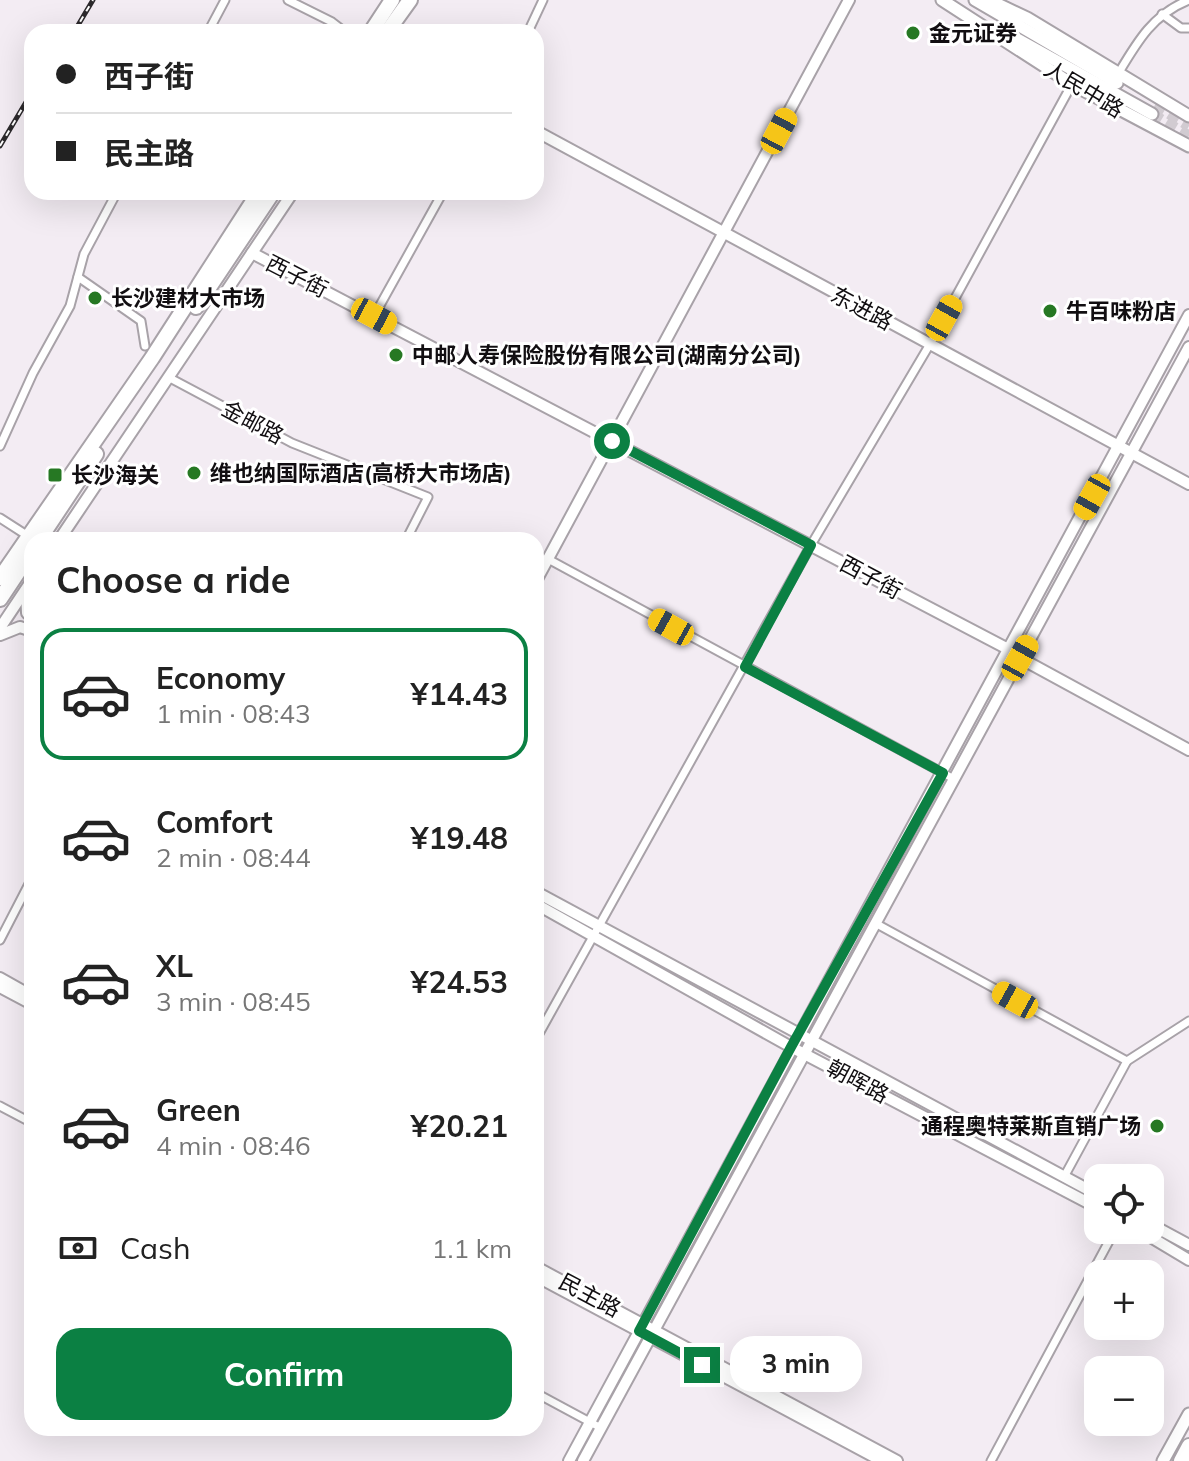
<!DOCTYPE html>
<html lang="en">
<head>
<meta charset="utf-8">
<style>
	:root { --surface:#fff; --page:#f6f6f6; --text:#222; --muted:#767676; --line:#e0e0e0; --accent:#0b8043 }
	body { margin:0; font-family:Mulish,"Noto Sans SC",sans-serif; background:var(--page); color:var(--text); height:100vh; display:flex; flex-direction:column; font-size:30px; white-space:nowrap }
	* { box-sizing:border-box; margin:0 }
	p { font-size:26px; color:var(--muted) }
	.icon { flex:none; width:44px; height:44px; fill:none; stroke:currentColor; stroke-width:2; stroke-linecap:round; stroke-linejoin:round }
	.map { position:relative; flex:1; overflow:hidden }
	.details { position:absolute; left:24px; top:532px; width:520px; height:904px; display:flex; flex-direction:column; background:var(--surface); border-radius:24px; box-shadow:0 8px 32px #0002 }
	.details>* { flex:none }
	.top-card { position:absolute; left:24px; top:24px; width:520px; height:176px; border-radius:24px; box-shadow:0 8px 32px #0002; display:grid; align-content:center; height:176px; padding:0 32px; background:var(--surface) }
	.buttons { position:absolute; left:1084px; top:1164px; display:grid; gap:16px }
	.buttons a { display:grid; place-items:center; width:80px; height:80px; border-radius:16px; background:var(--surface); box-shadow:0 8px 32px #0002; font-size:40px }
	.end { position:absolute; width:36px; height:36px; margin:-18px; border:10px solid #0b8043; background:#fff; box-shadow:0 0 0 4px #fff }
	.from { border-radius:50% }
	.bubble { position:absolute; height:56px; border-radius:24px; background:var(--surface); box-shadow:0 8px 32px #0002; font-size:26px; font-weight:700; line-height:56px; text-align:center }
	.car { position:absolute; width:24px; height:48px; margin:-24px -12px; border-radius:10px; box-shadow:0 0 6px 2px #0007; background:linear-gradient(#f5c518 24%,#345 0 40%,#f5c518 0 76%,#345 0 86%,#f5c518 0) }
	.top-card b { display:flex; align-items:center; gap:28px; height:76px; font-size:30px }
	.top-card b+b { border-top:2px solid var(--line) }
	.top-card i { width:20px; height:20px; background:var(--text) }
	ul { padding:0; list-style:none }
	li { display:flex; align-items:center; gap:24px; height:132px; margin:0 16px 12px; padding:0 16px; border:4px solid transparent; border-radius:24px }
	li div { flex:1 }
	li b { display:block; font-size:30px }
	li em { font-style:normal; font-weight:700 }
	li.active { border-color:var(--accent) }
	li>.icon { width:72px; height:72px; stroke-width:1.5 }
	h2 { padding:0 32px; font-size:36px; line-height:96px }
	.pay { display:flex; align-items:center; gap:20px; height:88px; padding:0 32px; font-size:30px }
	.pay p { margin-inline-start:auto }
	.button { display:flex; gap:16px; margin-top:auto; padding:16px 32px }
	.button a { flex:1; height:92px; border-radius:24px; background:var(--accent); color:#fff; font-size:32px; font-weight:700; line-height:92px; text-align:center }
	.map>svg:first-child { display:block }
</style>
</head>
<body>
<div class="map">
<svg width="1189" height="1461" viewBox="0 0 1189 1461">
	<rect width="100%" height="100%" fill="#f3ecf3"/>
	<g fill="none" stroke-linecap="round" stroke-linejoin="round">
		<!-- primary-tunnel -->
		<g stroke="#d1cbd1" stroke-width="11" stroke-dasharray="11 5.5" stroke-linecap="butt">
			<path d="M1155 105 1189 126"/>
			<path d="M1152 114 1189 136"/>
		</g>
		<!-- street casing -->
		<g stroke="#a8a2a8" stroke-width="11">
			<g id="street">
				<path d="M288 0 332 22 345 32"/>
				<path d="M1162 14 1181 28H1189"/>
				<path d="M208 32 225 0"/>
				<path d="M528 32 543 0"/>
				<path d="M1118 74C1137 42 1153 14 1189 0"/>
				<path d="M78 277 141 321 145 346"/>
				<path d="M374 316 443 192"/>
				<path d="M168 377 292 443 428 497 406 540"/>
				<path d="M0 446 33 373 70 306 84 254 117 192"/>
				<path d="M0 518 28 536"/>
				<path d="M548 559 954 779"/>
				<path d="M875 923 1127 1061"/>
				<path d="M0 940 32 878"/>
				<path d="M536 1039 811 545 930 344 1072 84"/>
				<path d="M0 1106 32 1123"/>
				<path d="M1064 1177 1127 1061 1189 1021"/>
				<path d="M536 1393 601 1428"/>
				<path d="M991 1461 1115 1230"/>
			</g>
		</g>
		<!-- secondary casing -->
		<g stroke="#a8a2a8" stroke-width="14">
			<g id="secondary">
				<path d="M536 131 1189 484"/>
				<path d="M252 253 1010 650 1020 658 1189 750"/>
				<path d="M59 540 293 192"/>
				<path d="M536 581 849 0"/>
				<path d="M26 590 27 613 32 617"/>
				<path d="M0 628 32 580"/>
				<path d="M0 635 20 627 32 631"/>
				<path d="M536 892 1098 1195"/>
				<path d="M536 904 791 1047 1098 1208"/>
				<path d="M0 978 32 996"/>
				<path d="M0 987 32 1004"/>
				<path d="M1150 1224 1189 1245"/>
				<path d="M1139 1230 1189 1260"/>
				<path d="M536 1267 897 1461"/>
				<path d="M536 1276 882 1461"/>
				<path d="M569 1461 1189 315"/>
				<path d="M583 1461 1189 347"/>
			</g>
		</g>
		<!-- primary casing -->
		<g stroke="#a8a2a8" stroke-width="15">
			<g id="primary">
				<path d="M942 0 1072 84 1189 146"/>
				<path d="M975 0 1117 83"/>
				<path d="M989 0 1027 18 1189 116"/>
				<path d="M1001 30 1152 114"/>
				<path d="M1163 1461 1189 1414"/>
			</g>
		</g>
		<!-- highway casing -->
		<g stroke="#a8a2a8" stroke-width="18">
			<g id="highway">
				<path d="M371 32 392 0"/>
				<path d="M387 32 410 0"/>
				<path d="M196 307 273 192"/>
				<path d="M39 540 96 454"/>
				<path d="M0 578 152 358 259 192"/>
				<path d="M0 599 32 551"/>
				<path d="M1181 1461 1189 1446"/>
			</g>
		</g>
		<!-- street -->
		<use href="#street" stroke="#fff" stroke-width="7"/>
		<!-- secondary -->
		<use href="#secondary" stroke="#fff" stroke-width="10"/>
		<!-- primary -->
		<use href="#primary" stroke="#fff" stroke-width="11"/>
		<!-- highway -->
		<use href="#highway" stroke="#fff" stroke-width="14"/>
		<!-- rail casing -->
		<g stroke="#2c292c" stroke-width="5">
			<g id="rail">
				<path d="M74 32 93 0"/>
				<path d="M0 146 32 92"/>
			</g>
		</g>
		<!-- rail -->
		<use href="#rail" stroke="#fff" stroke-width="2" stroke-dasharray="6" stroke-linecap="butt"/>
	</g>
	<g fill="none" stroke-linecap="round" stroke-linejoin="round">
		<!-- route -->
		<path stroke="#0b8043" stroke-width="10" d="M612 441 811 545 745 667 943 773 791 1047 639 1331 702 1365"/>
	</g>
	<!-- markers -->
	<g fill="#267823" stroke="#fff" stroke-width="3">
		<circle cx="913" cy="33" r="8"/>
		<circle cx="95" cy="298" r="8"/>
		<circle cx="1050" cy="311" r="8"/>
		<circle cx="396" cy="355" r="8"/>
		<circle cx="194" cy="473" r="8"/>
		<rect x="47" y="467" width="16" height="16" rx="4"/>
		<circle cx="1157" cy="1126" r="8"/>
	</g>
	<g text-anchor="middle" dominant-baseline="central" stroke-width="6" stroke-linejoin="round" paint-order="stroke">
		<!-- poi labels -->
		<g font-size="22" font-weight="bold" fill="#110e11" stroke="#fff" text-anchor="start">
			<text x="929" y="33">金元证券</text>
			<text x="111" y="298">长沙建材大市场</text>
			<text x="1066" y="311">牛百味粉店</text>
			<text x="412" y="355">中邮人寿保险股份有限公司(湖南分公司)</text>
			<text x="210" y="473">维也纳国际酒店(高桥大市场店)</text>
			<text x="71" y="475">长沙海关</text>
			<text x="1141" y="1126" text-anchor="end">通程奥特莱斯直销广场</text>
		</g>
		<!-- street labels -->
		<g font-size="22" fill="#110e11" stroke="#fff">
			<text transform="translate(1084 89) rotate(31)">人民中路</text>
			<text transform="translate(297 276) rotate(27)">西子街</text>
			<text transform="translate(862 308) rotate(28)">东进路</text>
			<text transform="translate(253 422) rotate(28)">金邮路</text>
			<text transform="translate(871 577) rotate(28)">西子街</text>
			<text transform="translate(858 1081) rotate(28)">朝晖路</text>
			<text transform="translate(590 1295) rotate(28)">民主路</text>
		</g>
	</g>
</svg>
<div class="buttons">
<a><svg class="icon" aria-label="locate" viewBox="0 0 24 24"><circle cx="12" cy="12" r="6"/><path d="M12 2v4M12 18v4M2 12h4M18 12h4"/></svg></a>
<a>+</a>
<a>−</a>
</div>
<i class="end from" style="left:612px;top:441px"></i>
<i class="end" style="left:702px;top:1365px"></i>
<div class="bubble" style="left:730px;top:1336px;width:132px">3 min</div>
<i class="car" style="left:779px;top:131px;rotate:28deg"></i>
<i class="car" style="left:374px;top:316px;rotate:118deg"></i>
<i class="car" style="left:944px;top:318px;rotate:29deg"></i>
<i class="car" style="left:1092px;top:497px;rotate:209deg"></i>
<i class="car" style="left:671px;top:627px;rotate:299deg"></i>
<i class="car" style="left:1020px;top:658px;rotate:29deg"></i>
<i class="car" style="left:1015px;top:1000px;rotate:299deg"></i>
<div class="top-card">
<b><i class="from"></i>西子街</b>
<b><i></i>民主路</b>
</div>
<section class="details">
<h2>Choose a ride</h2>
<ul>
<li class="active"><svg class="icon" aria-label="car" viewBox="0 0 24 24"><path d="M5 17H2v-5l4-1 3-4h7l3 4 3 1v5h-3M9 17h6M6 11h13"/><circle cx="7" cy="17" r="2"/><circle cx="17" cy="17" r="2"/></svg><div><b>Economy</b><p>1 min · 08:43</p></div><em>¥14.43</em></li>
<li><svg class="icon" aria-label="car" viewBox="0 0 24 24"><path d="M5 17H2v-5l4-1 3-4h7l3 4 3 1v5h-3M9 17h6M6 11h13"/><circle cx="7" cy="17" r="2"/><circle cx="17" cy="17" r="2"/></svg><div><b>Comfort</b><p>2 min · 08:44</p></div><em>¥19.48</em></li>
<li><svg class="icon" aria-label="car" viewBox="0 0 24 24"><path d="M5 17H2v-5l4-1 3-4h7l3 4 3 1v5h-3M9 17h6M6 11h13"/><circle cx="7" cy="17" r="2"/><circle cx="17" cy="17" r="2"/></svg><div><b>XL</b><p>3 min · 08:45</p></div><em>¥24.53</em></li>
<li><svg class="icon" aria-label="car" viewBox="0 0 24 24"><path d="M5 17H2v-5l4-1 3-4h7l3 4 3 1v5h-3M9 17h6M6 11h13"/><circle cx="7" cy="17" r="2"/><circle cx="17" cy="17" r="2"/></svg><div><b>Green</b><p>4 min · 08:46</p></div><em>¥20.21</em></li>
</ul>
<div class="pay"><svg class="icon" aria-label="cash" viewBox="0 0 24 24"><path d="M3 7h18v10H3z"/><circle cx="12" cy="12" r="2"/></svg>Cash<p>1.1 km</p></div>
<div class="button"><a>Confirm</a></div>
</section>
</div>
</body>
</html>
